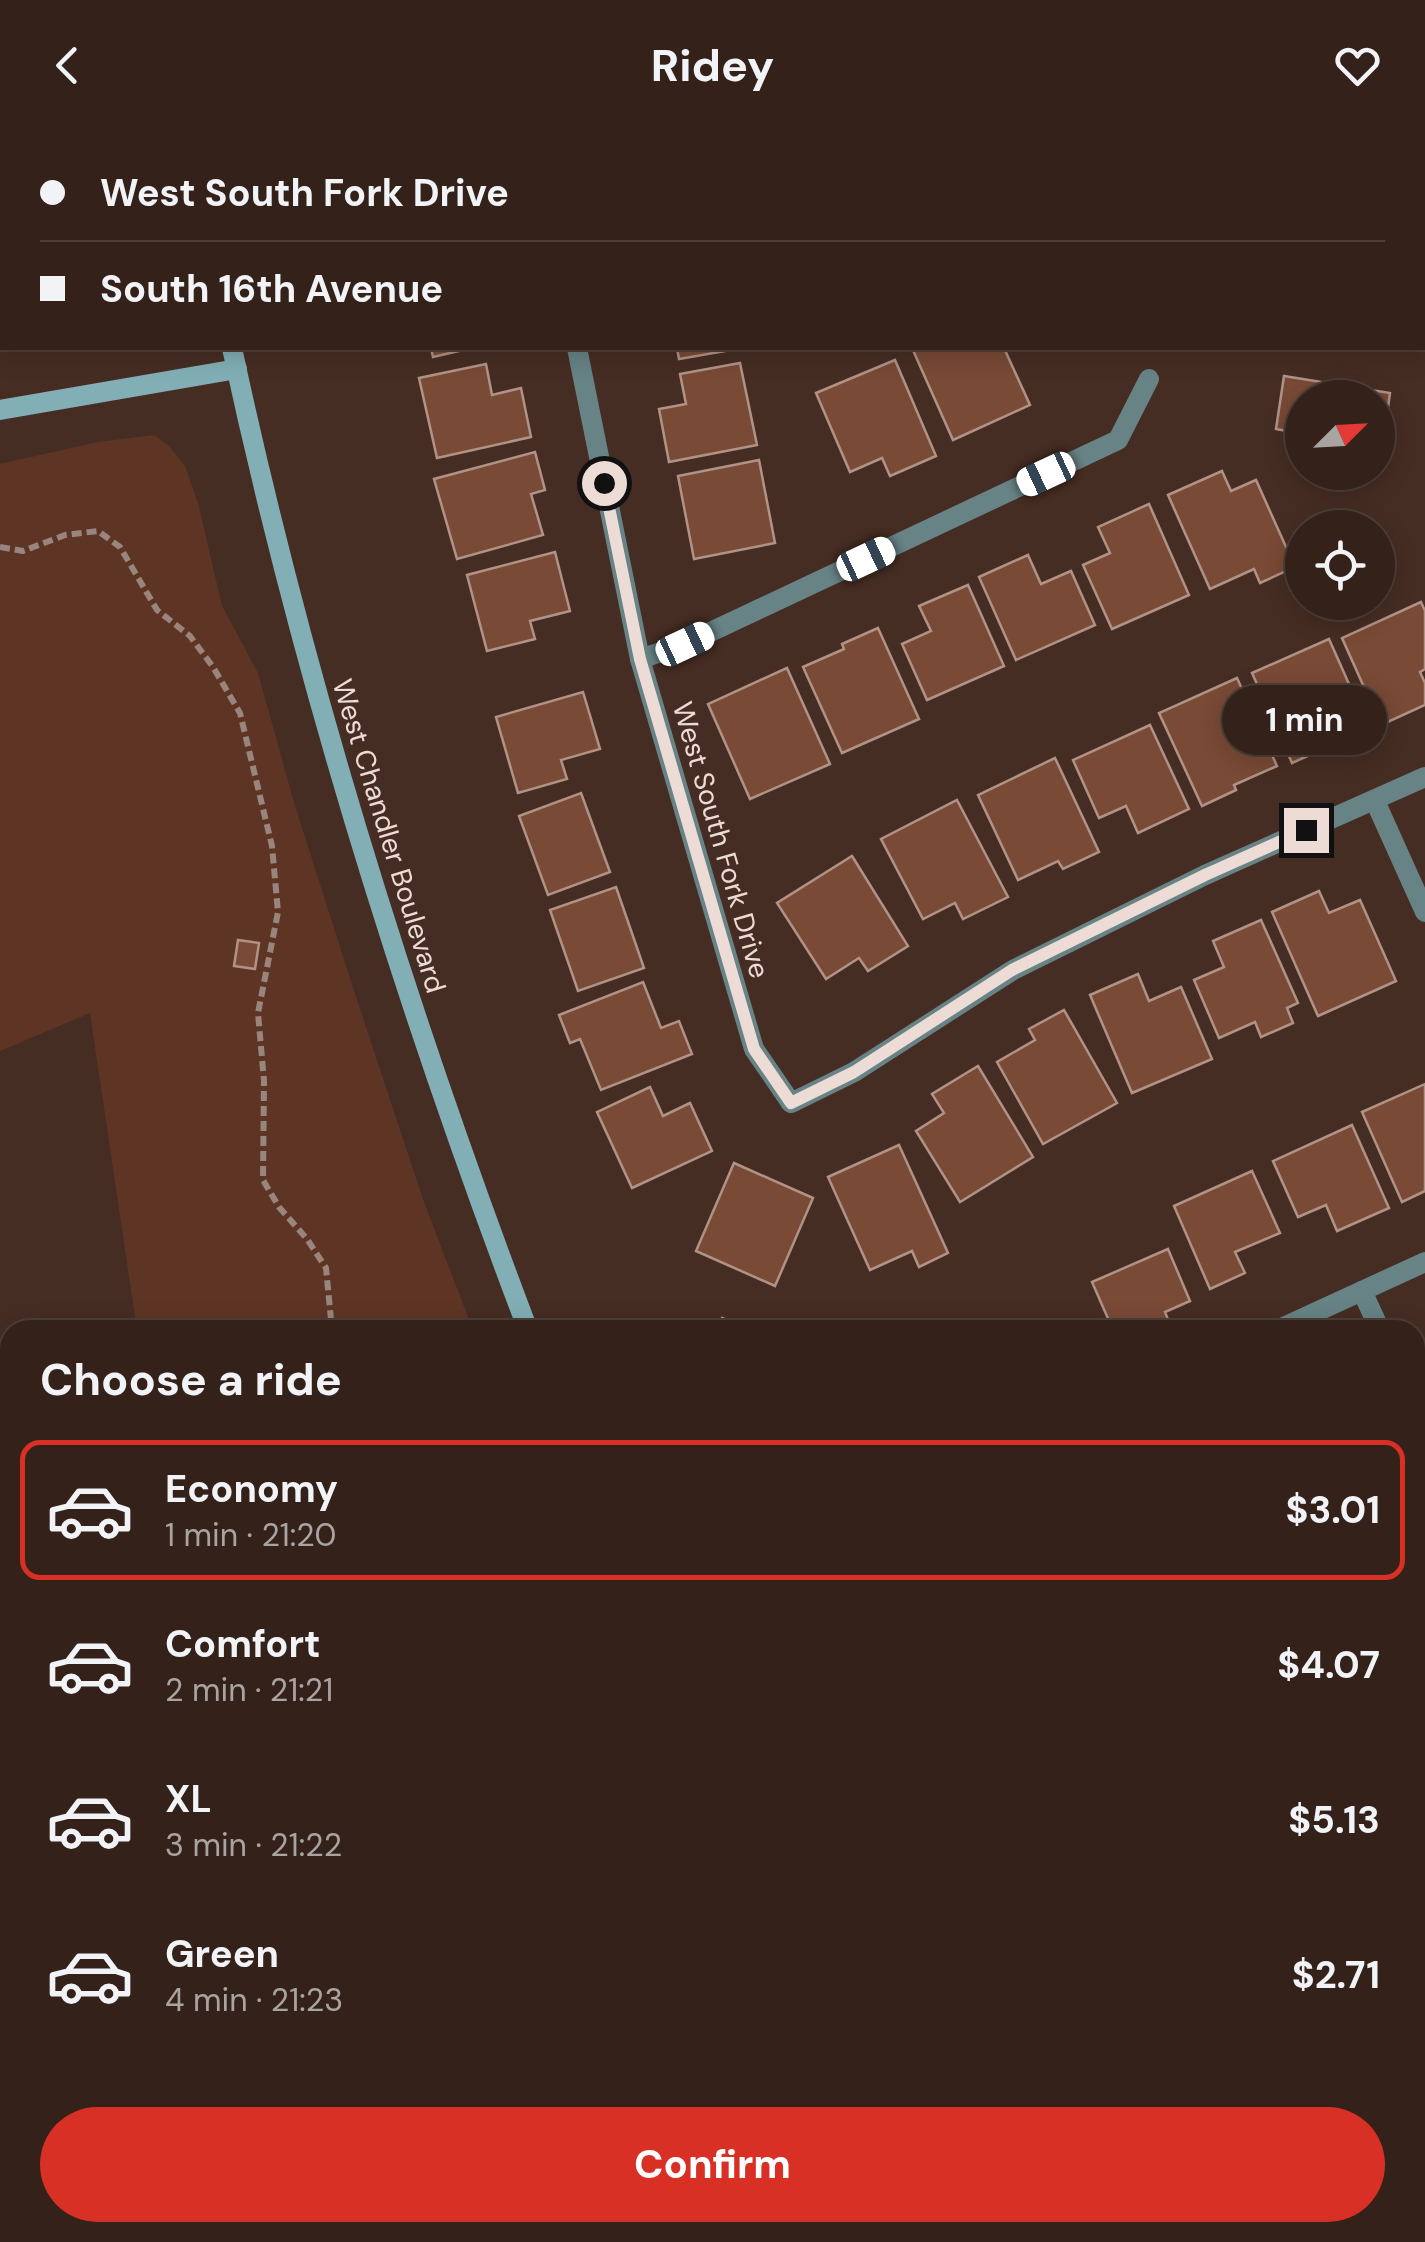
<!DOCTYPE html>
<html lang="en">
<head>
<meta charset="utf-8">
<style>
	:root { --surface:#34221a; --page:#3f2f27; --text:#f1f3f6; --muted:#a9a4a2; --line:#4e3f39; --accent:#d93025 }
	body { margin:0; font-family:"DM Sans",sans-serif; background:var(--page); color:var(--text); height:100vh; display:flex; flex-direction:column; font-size:38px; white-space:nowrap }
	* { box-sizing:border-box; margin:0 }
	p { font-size:32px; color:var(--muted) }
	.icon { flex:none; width:55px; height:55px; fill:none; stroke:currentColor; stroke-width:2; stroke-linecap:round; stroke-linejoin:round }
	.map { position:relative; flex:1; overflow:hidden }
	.sheet { position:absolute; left:0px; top:1190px; width:1425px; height:922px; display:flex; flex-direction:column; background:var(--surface); border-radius:30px 30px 0 0; box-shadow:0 5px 25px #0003,0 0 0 2px var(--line) }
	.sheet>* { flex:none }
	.guide { position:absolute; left:0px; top:0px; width:1425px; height:220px; box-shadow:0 5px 25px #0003,0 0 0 2px var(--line); display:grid; align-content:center; height:220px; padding:0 40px; background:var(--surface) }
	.needle { width:65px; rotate:66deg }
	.buttons { position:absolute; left:1285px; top:250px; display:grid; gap:20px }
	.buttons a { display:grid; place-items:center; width:110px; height:110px; border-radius:50%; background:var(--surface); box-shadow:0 5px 25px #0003,0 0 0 2px var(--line); font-size:50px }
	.end { position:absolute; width:45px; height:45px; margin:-22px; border:12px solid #eddcd6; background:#111; box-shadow:0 0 0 5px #111 }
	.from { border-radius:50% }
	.bubble { position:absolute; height:70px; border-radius:35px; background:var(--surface); box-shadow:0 5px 25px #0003,0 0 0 2px var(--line); font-size:32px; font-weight:700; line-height:70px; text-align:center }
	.car { position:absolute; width:30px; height:60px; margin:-30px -15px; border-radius:12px; box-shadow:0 0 8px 2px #0007; background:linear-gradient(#fff 24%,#345 0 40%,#fff 0 76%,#345 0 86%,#fff 0) }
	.guide b { display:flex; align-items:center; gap:35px; height:95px; font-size:38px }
	.guide b+b { border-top:2px solid var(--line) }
	.guide i { width:25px; height:25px; background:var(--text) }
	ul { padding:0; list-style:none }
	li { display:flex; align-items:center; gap:30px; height:140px; margin:0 20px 15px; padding:0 20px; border:5px solid transparent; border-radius:20px }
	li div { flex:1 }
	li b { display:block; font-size:38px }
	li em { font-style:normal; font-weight:700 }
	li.selected { border-color:var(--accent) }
	li>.icon { width:90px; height:90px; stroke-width:1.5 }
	h2 { padding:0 40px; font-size:45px; line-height:120px }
	.action { display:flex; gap:20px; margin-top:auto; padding:20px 40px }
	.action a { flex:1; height:115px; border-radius:60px; background:var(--accent); color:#fff; font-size:40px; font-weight:700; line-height:115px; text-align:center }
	header { display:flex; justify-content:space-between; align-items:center; height:130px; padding:0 40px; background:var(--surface); font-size:45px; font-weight:700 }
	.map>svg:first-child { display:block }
</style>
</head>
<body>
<header><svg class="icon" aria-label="back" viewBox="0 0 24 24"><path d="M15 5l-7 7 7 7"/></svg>Ridey<svg class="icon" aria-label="heart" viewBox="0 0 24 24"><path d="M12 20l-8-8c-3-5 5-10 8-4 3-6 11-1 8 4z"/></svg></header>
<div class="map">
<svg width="1425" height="2112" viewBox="0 0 1425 2112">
	<rect width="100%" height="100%" fill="#462d23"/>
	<!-- green -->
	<g fill="#5e3524">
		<path d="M154 305 169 316 185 336 198 373 222 476 258 543 295 676 356 867 425 1075 473 1200H137L90 883 0 921V334L98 312Z"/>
		<path d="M26 2103H636L621 2112H27Z"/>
	</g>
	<!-- building -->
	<g fill="#794a36" stroke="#b09386" stroke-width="2.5">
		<path d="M378 0H470L471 2H378Z"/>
		<path d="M798 0H846L848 2H794Z"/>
		<path d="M873 0H980V1L875 2Z"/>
		<path d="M1420 0H1425V86L1422 2H1414Z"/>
		<path d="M2 21V136L0 137V22Z"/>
		<path d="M431 218H472L433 227Z"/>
		<path d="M677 218H737V219L679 229Z"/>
		<path d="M912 218H1004L1030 275 953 310Z"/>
		<path d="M895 230 936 326 890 346 882 328 850 342 816 263Z"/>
		<path d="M740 233 757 315 669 332 659 279 686 274 680 244Z"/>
		<path d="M486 234 492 265 521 258 531 307 437 328 419 248Z"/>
		<path d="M1284 246 1390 263 1381 328 1378 327V268H1302V304L1276 299Z"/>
		<path d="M535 322 545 360 531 364 543 405 457 429 434 349Z"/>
		<path d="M759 330 775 413 694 429 678 346Z"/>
		<path d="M1222 341 1231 361 1256 350 1295 437 1260 453 1254 439 1210 459 1168 365Z"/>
		<path d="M1149 374 1189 465 1112 499 1083 435 1110 423 1098 397Z"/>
		<path d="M555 422 570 481 530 491 535 509 487 521 467 445Z"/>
		<path d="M1028 425 1041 454 1071 441 1095 495 1016 530 979 447Z"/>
		<path d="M968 455 1004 536 927 570 902 514 931 501 919 476Z"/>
		<path d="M1421 472 1425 481V539L1420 542 1425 553V575L1381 595 1342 508Z"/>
		<path d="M878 498 919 589 842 623 803 537 844 519 842 514Z"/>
		<path d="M1329 509 1369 599 1292 633 1252 543Z"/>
		<path d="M787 538 830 634 750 669 708 574Z"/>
		<path d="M1237 548 1277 636 1234 655 1236 660 1202 676 1159 583Z"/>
		<path d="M583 562 600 619 561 630 567 649 518 663 496 587Z"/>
		<path d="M1150 595 1189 679 1138 703 1126 676 1099 688 1073 630Z"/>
		<path d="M1055 628 1099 722 1063 739 1058 731 1018 750 978 665Z"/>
		<path d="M581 663 610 742 548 765 519 686Z"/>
		<path d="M957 670 1008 767 963 789 955 773 923 789 881 709Z"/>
		<path d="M852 726 908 816 868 841 859 828 826 849 777 773Z"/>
		<path d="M616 757 644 838 578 861 550 780Z"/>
		<path d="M1319 761 1329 783 1360 770 1396 851 1318 886 1272 782Z"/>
		<path d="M1261 790 1298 873 1287 878 1293 893 1261 907 1255 892 1219 908 1194 850 1224 837 1213 811Z"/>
		<path d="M238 810 259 813 255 839 234 836Z"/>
		<path d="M1138 844 1149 871 1181 857 1212 929 1132 963 1090 865Z"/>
		<path d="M643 852 661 898 679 891 692 924 601 960 580 909 570 913 559 885Z"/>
		<path d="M1064 880 1117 973 1043 1014 997 932 1035 910 1029 899Z"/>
		<path d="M978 936 1033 1027 960 1072 916 1001 944 983 932 964Z"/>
		<path d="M1425 954V1061L1402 1072 1362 982Z"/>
		<path d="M650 957 663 986 690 973 712 1021 632 1058 597 982Z"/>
		<path d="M1352 995 1389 1078 1337 1101 1326 1075 1298 1087 1273 1031Z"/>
		<path d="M899 1015 948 1123 919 1137 912 1121 870 1140 828 1047Z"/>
		<path d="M734 1033 813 1068 775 1156 696 1121Z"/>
		<path d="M1252 1041 1280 1103 1235 1122 1245 1143 1210 1159 1174 1076Z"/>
		<path d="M1168 1119 1190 1171 1165 1182 1172 1200H1113L1092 1152Z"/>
		<path d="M722 1188 752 1200H717Z"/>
		<path d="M10 1224V1350L5 1352 0 1340V1229Z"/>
		<path d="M10 1386V1489L5 1490 0 1467V1388Z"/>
		<path d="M1422 1442 1425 1450V1499L1420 1501 1425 1512V1533L1415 1538V1445Z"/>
		<path d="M10 1527V1583H6L0 1528Z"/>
		<path d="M1425 1548V1639L1417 1643 1415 1553Z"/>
		<path d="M1425 1654V1713L1415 1690V1659Z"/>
		<path d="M1423 1971 1425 2064 1415 2068V1974Z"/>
		<path d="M1425 2081V2112H1415L1418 2111 1415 2085Z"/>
	</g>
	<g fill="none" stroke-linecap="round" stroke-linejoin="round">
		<!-- path -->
		<g stroke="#9a857d" stroke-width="6" stroke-dasharray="10 5" stroke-linecap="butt">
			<path d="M0 417 23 421 65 405 98 401 120 417 157 480 190 506 213 537 240 583 272 716 278 782 258 883 264 951 263 1050 279 1077 307 1109 326 1138 332 1200"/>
			<path d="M347 2102V2112"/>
		</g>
		<!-- street -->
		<g stroke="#678386" stroke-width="20">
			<path d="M534 0 535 2"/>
			<path d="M617 2 627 0"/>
			<path d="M577 218 640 529 754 919 791 973 854 942 1013 840 1205 745 1425 647"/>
			<path d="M640 529 685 514 1118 310 1149 249"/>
			<path d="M1375 671 1425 782"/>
			<path d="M1362 1161 1380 1200"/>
			<path d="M1277 1200 1425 1132"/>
			<path d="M1415 1277 1425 1299"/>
			<path d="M0 2042 10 2044"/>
			<path d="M169 2102 181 2112"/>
			<path d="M1318 2102 1322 2112"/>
			<path d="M648 2112 663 2102"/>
			<path d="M751 2112 767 2102"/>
		</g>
		<!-- secondary -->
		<g stroke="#81afb5" stroke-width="20">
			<path d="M193 0 194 2"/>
			<path d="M232 218C304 553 406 879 528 1200"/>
			<path d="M0 280 237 239"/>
			<path d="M984 2102 989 2112"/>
		</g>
	</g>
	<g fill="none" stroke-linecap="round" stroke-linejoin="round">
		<!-- route -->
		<path stroke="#eddcd6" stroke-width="12" d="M604 353 640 529 754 919 791 973 854 942 1012 840 1205 745 1306 700"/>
	</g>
	<g text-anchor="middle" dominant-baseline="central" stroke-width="8" stroke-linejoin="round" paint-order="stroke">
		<!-- street labels -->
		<g font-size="28" fill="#eddcd6" stroke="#462d23">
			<text transform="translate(389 706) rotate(73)">West Chandler Boulevard</text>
			<text transform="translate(721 710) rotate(74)">West South Fork Drive</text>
		</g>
	</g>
</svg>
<div class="buttons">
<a><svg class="needle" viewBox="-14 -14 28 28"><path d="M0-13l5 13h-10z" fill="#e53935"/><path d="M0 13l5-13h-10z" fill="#a9a4a2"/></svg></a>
<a><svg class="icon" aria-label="locate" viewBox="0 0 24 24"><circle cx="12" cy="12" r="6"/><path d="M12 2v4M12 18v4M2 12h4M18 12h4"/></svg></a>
</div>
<i class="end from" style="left:604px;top:353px"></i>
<i class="end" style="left:1306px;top:700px"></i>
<div class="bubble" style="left:1222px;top:555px;width:165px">1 min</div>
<i class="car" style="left:1046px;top:344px;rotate:245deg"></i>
<i class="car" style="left:866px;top:429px;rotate:65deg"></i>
<i class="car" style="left:685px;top:514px;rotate:65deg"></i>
<div class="guide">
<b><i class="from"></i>West South Fork Drive</b>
<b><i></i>South 16th Avenue</b>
</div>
<section class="sheet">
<h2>Choose a ride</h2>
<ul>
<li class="selected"><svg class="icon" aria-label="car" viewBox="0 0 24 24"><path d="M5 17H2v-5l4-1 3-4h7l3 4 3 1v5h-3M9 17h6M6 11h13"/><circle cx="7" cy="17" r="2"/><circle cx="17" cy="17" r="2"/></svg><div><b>Economy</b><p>1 min · 21:20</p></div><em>$3.01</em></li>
<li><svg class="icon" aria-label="car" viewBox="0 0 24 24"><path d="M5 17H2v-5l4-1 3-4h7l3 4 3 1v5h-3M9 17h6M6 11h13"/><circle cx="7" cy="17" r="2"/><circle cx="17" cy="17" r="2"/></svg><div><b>Comfort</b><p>2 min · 21:21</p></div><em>$4.07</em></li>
<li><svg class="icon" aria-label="car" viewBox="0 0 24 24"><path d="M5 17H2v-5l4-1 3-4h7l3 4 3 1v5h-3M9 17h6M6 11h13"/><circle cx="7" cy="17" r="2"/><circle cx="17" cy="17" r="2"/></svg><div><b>XL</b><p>3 min · 21:22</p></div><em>$5.13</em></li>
<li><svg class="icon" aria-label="car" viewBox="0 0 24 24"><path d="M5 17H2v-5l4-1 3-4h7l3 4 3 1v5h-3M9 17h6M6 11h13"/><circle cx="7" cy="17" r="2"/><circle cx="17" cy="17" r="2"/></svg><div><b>Green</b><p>4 min · 21:23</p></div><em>$2.71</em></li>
</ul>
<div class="action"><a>Confirm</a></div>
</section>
</div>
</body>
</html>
